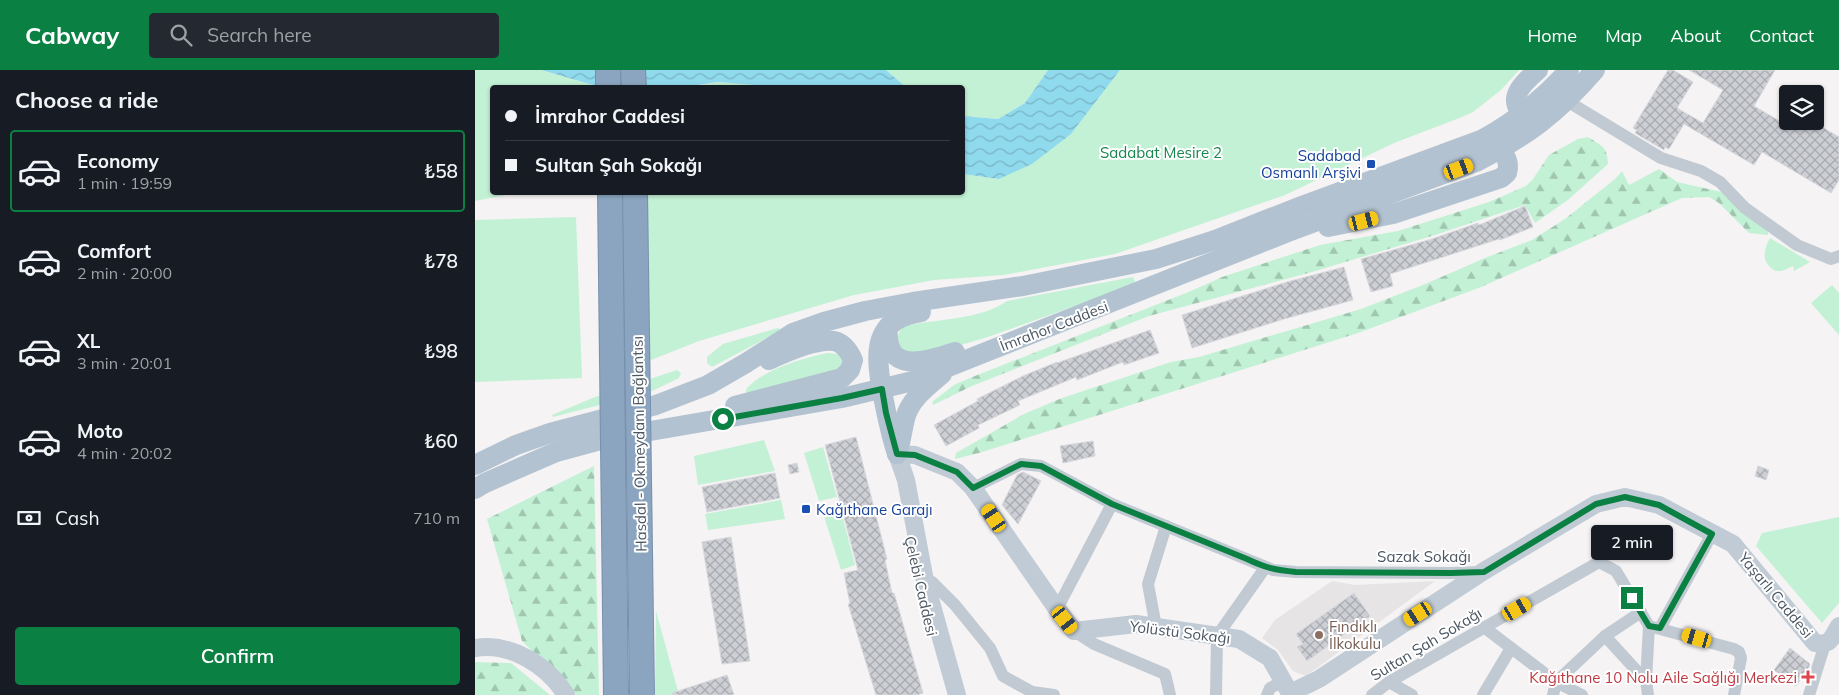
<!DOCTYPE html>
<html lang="en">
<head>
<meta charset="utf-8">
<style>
	:root { --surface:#171b24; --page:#242831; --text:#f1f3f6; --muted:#9ea1a6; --line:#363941; --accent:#0b8043 }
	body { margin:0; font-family:Mulish,sans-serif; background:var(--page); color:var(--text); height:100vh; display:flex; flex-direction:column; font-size:19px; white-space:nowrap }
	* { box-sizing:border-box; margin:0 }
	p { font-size:16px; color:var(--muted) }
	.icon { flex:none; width:28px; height:28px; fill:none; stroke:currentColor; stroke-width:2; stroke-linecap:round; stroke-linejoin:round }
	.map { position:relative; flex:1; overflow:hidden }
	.drawer { display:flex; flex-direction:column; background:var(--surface); width:475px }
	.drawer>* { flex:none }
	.top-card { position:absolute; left:15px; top:15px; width:475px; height:110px; border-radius:5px; box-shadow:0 1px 4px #0004; display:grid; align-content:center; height:110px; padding:0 15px; background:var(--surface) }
	.controls { position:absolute; left:1304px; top:15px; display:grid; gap:10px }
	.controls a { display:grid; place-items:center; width:45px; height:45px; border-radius:5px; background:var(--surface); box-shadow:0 1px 4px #0004; font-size:25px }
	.end { position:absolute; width:22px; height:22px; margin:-11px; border:6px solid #0b8043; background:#fff; box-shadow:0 0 0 2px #fff }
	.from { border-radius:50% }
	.bubble { position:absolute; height:35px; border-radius:5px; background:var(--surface); box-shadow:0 1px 4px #0004; font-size:16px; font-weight:600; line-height:35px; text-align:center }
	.car { position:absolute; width:15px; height:30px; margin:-15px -8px; border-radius:6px; box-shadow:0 0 4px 1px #0007; background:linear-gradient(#f5c518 24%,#345 0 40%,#f5c518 0 76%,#345 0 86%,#f5c518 0) }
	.top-card b { display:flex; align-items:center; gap:18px; height:48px; font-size:19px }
	.top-card b+b { border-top:1px solid var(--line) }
	.top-card i { width:12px; height:12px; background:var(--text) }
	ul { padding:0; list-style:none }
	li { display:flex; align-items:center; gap:15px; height:82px; margin:0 10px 8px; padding:0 5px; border:2px solid transparent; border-radius:5px }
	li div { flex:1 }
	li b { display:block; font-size:19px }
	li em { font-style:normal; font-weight:600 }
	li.selected { border-color:var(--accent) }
	li>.icon { width:45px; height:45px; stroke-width:1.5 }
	h2 { padding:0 15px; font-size:22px; line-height:60px }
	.pay { display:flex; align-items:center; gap:12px; height:55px; padding:0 15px; font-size:19px }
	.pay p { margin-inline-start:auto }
	.primary-button { display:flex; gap:10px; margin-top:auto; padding:10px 15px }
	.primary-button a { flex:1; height:58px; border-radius:5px; background:var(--accent); color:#fff; font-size:20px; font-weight:600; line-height:58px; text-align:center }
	header { display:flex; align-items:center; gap:30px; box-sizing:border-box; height:70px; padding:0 25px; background:var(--accent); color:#fff }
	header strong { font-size:24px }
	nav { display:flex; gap:28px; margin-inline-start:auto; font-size:18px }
	.search { width:350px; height:45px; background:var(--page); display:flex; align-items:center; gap:12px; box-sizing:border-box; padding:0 18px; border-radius:5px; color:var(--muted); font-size:19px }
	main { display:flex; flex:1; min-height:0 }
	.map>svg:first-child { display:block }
</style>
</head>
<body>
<header>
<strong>Cabway</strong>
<div class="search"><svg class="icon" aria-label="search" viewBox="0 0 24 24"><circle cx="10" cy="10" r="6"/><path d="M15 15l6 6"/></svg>Search here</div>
<nav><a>Home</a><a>Map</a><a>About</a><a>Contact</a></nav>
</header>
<main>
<section class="drawer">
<h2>Choose a ride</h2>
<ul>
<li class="selected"><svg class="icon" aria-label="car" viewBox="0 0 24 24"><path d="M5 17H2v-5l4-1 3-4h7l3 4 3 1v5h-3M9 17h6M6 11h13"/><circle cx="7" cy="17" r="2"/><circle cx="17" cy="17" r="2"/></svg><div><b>Economy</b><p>1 min · 19:59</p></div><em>₺58</em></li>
<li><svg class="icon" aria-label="car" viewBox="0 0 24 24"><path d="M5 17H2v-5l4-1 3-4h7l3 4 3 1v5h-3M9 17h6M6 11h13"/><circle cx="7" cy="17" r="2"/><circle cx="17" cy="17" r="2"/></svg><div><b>Comfort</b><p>2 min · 20:00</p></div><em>₺78</em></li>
<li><svg class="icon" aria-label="car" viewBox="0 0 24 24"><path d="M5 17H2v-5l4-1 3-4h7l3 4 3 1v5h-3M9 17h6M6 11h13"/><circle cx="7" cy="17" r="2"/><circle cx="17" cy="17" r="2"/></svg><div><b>XL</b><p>3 min · 20:01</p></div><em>₺98</em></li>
<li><svg class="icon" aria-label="car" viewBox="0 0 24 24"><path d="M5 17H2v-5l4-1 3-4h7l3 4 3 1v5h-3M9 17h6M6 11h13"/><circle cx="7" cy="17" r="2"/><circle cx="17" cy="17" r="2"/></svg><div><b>Moto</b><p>4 min · 20:02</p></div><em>₺60</em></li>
</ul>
<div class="pay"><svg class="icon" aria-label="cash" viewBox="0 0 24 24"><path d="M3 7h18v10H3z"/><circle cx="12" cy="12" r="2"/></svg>Cash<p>710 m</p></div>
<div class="primary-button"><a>Confirm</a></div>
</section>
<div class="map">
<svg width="1364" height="625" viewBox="0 0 1364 625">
	<defs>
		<pattern id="forest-firs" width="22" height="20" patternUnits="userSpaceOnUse" patternTransform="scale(1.25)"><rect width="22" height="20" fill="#c3f1d5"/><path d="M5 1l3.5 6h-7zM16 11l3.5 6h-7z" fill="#a0c6b0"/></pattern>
		<pattern id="water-waves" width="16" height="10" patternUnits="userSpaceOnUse" patternTransform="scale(1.25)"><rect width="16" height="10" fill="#90daee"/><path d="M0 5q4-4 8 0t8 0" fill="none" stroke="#78b4c4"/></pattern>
		<pattern id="building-cross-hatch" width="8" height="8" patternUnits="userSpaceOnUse" patternTransform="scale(1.25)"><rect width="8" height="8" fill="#cdcfd5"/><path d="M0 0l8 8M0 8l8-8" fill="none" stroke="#a8abb0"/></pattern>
	</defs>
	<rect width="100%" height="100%" fill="#f5f3f3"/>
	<!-- education -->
	<path fill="#e6e4e5" d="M857 511 880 515 960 511 831 606 818 601 803 580 787 568 800 550Z"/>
	<!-- green -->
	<g fill="#c3f1d5">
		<path d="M0 0H65L125 17 18 18V122L41 123 0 131Z"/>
		<path d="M411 0H573L550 33 523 49 488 46V18L431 17Z"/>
		<path d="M645 0H1044L1026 20 998 42 987 47 919 73 810 125 640 184 529 205 459 210 379 225 224 271 171 292 169 123 488 122V104L524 109 595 65Z"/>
		<path d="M242 12 318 17 211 18Z"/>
		<path d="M101 147 107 308 0 312V150Z"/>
		<path d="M1295 168 1335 192 1319 201 1318 196 1307 201H1300C1286 192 1288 181 1295 168Z"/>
		<path d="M658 207 660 211 658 215 513 267 462 282H426C423 271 420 265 429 256 460 249 506 250 532 231Z"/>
		<path d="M1357 215 1364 223V265L1336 233Z"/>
		<path d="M303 258 305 259 303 262 237 297 232 293V287L248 274Z"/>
		<path d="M353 283 362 284 367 287 370 298 272 326 271 321 272 318C290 299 328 288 353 283Z"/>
		<path d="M202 300 206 303 204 308 175 322 78 347 77 345 120 327Z"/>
		<path d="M289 370 300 401 223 415 219 386Z"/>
		<path d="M348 377 362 427 344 431 329 383Z"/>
		<path d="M306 430 310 449 233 460 230 444Z"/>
		<path d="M366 441 380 495 366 500 349 446Z"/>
		<path d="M1364 447V533L1347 553 1281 476 1287 463Z"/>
		<path d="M181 541 204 625H180Z"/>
	</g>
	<!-- forest -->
	<g fill="url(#forest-firs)">
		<path d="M1113 67C1128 77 1132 76 1133 94L1094 129 1060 153 1050 135 960 165 837 202 674 246 497 316 458 335 457 332 479 315 495 308 716 221 747 207 845 175 923 161 1014 132 1051 116 1058 109 1074 85 1103 69Z"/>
		<path d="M1184 99 1202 112 1251 123 1293 157V165L1274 163 1244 133 1234 127 1207 128 1006 217 883 263 504 383 480 389 481 383 549 344 587 328 696 292 724 287 886 239 948 215 1010 188 1057 170 1090 149 1140 109 1147 101 1154 115Z"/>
		<path d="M119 396 124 625H101L47 571 12 449Z"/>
		<path d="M0 592 36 593 75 625H0Z"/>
	</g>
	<!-- water -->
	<g fill="url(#water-waves)">
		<path d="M66 0H411L431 17 318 18 242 12 211 17H125Z"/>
		<path d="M573 0H645L596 64 557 94 524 109 488 104V46L523 49 550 33Z"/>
	</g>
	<!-- building -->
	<g fill="url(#building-cross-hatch)" stroke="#d7d9de">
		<path d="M1193 0H1198L1218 12 1202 38 1228 53 1248 20 1214 0H1300L1279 36 1318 59 1322 51H1337L1364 67V110L1356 123 1287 82 1279 95 1209 54 1194 79 1190 77 1189 80 1160 63 1162 60 1158 58Z"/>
		<path d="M1050 136 1058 157 1025 170 1024 169 915 204 918 216 896 222 886 189 957 169 1003 153 1004 155Z"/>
		<path d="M869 197 878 230 809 249 717 278 707 245 812 212Z"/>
		<path d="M675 260 684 283 649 295 648 292 602 310 601 307 543 331 545 335 503 355 504 358 471 376 459 355 503 331 502 329 548 306 582 292V293Z"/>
		<path d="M381 367 412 489 410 490 417 523H419L448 623 442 625H401L373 534H375L369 503 383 500 350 375Z"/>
		<path d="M618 371 620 386 588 393 585 376Z"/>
		<path d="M322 393 324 402 315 404 313 395Z"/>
		<path d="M1283 396 1294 400 1291 410 1280 406Z"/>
		<path d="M548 402 566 411 543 454 527 435 542 405Z"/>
		<path d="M300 403 305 428 232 442 227 417Z"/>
		<path d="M256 467 275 591 247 594 227 472Z"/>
		<path d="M879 523 895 546 832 591 822 577 828 574 821 564Z"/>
		<path d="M1315 578 1335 594 1333 600 1321 616 1299 600Z"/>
		<path d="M252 605 259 625H198L197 623Z"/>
	</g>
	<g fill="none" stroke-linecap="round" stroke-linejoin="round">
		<!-- highway casing -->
		<g stroke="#7690ad" stroke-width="26">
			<g id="highway">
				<path d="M133 0V18"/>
				<path d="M158 0 159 18"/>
			</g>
		</g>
		<!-- street -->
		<g stroke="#c1cad2" stroke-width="12">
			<path d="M1092 31 1186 88 1226 101 1245 112 1270 138 1322 175 1356 189 1364 186"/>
			<path d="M498 418 546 394 566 396 637 434 798 500 821 502 976 503 1007 502"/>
			<path d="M450 511 457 512 480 535 515 578 528 606 557 622"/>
			<path d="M582 539 637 434"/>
			<path d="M1174 556 1259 579 1264 582 1266 588 1259 625"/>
			<path d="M681 557 673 514 691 456"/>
			<path d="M1010 558 1081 612 1107 625"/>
			<path d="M1185 558 1237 464"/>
			<path d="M599 561 619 574 690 604 695 625"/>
			<path d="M1130 566 1171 611"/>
			<path d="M914 612 937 625"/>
			<path d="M557 625V622L579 625"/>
			<path d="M741 625 742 566 790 498"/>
			<path d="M792 625 795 618 809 611"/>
			<path d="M897 625 914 612 1124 492 1141 501 1174 556 1171 611 1173 625"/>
			<path d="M1008 625 1036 578"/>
			<path d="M1078 625 1081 612 1130 566 1166 542"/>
			<path d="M1334 625 1350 574"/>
		</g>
		<!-- secondary -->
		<g stroke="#c1cbd6" stroke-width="18">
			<path d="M422 384 440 385 482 402 498 418 582 539 599 561 661 554 764 569 795 588 816 625"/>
			<path d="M422 384 431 410 450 511 482 625"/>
			<path d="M0 578C36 572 73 596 91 625"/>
			<path d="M815 623 844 609 1009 501 1121 434 1150 427 1184 435 1258 474 1340 573C1356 575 1356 569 1364 556"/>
		</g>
		<!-- primary -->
		<g stroke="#b3c2d1" stroke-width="20">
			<path d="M1057 52C1029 33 1042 18 1063 0"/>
			<path d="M853 157 918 144 1026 108 1032 103C1036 89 1027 78 1014 73"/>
			<path d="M413 257C409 305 450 292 480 282"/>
			<path d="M260 336 367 308 375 300 378 290C374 281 369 273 359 271 340 269 311 282 294 290"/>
			<path d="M422 384C415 363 411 342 407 321 400 282 398 249 446 242"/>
			<path d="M422 384C426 372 427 361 430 349 434 330 453 316 467 304"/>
			<path d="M0 395 41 375 75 363 181 335 233 315 271 293 318 263 349 252 390 241 438 232 548 216 681 189 740 170 824 137 1006 70C1040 52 1068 29 1094 0"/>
			<path d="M0 419 10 413 81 382 129 369 367 328 438 311 813 162 1001 92C1052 66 1082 44 1120 0"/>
		</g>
		<!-- highway -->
		<use href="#highway" stroke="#8ba5c1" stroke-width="24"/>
		<!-- highway-bridge casing -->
		<g stroke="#7690ad" stroke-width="26" stroke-linecap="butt">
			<g id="highway-bridge">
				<path d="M135 122 141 625"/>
				<path d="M160 122 167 625"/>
			</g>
		</g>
		<!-- highway-bridge -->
		<use href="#highway-bridge" stroke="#8ba5c1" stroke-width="24"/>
	</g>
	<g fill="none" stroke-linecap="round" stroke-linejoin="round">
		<!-- route -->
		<path stroke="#0b8043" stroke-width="6" d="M248 349 367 328 407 319 411 343 422 384 440 385 482 402 498 418 546 394 566 396 637 434 772 489C791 498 800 500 821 502L976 503 1009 502 1121 434 1150 427 1184 435 1237 464 1185 558 1174 556 1157 528"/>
	</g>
	<!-- markers -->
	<g fill="#1a4fb4" stroke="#fff" stroke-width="2">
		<rect x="891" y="89" width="10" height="10" rx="2.5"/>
		<rect x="326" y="434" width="10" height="10" rx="2.5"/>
	</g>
	<circle fill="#8d6e63" stroke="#fff" stroke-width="2" cx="844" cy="565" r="5"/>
	<path fill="#e0444e" stroke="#fff" stroke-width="2" d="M1330.5 599.5h5v5h5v5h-5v5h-5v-5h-5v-5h5z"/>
	<g text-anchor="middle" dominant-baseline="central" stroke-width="4" stroke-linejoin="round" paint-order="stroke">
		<!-- park labels -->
		<g font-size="15" fill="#17864f" stroke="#fff">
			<text x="686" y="82">Sadabat Mesire 2</text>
		</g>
		<!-- transit labels -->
		<g font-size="15" fill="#164399" stroke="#fff" text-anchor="end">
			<text x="886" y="85">Sadabad<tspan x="886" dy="17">Osmanlı Arşivi</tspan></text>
			<text x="341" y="439" text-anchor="start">Kağıthane Garajı</text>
		</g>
		<!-- street labels -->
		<g font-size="15" fill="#4a5661" stroke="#fff">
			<text transform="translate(579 256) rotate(-21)">İmrahor Caddesi</text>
			<text transform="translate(164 374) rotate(-91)">Hasdal - Okmeydanı Bağlantısı</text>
			<text x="949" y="486">Sazak Sokağı</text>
			<text transform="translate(446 516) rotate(77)">Çelebi Caddesi</text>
			<text transform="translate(1301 525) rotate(50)">Yaşarlı Caddesi</text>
			<text transform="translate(705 562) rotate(7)">Yolüstü Sokağı</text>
			<text transform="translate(951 574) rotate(-31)">Sultan Şah Sokağı</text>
		</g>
		<!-- education labels -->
		<g font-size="15" fill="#785e54" stroke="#fff" text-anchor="start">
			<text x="854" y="556">Fındıklı<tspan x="854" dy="17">İlkokulu</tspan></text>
		</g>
		<!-- health labels -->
		<g font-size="15" fill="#be3a42" stroke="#fff" text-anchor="end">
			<text x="1322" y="607">Kağıthane 10 Nolu Aile Sağlığı Merkezi</text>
		</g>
	</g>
</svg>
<div class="controls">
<a><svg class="icon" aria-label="layers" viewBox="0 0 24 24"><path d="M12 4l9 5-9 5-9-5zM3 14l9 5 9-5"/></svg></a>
</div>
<i class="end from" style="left:248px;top:349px"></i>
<i class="end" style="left:1157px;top:528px"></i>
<div class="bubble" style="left:1116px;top:455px;width:82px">2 min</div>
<i class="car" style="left:984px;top:99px;rotate:69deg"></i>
<i class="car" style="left:889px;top:151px;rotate:76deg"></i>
<i class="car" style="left:519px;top:448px;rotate:326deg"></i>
<i class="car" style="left:1042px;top:539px;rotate:60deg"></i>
<i class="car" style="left:943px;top:544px;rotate:237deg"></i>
<i class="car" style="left:590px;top:550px;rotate:141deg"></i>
<i class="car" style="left:1222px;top:568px;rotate:286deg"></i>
<div class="top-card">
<b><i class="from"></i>İmrahor Caddesi</b>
<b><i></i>Sultan Şah Sokağı</b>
</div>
</div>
</main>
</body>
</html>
